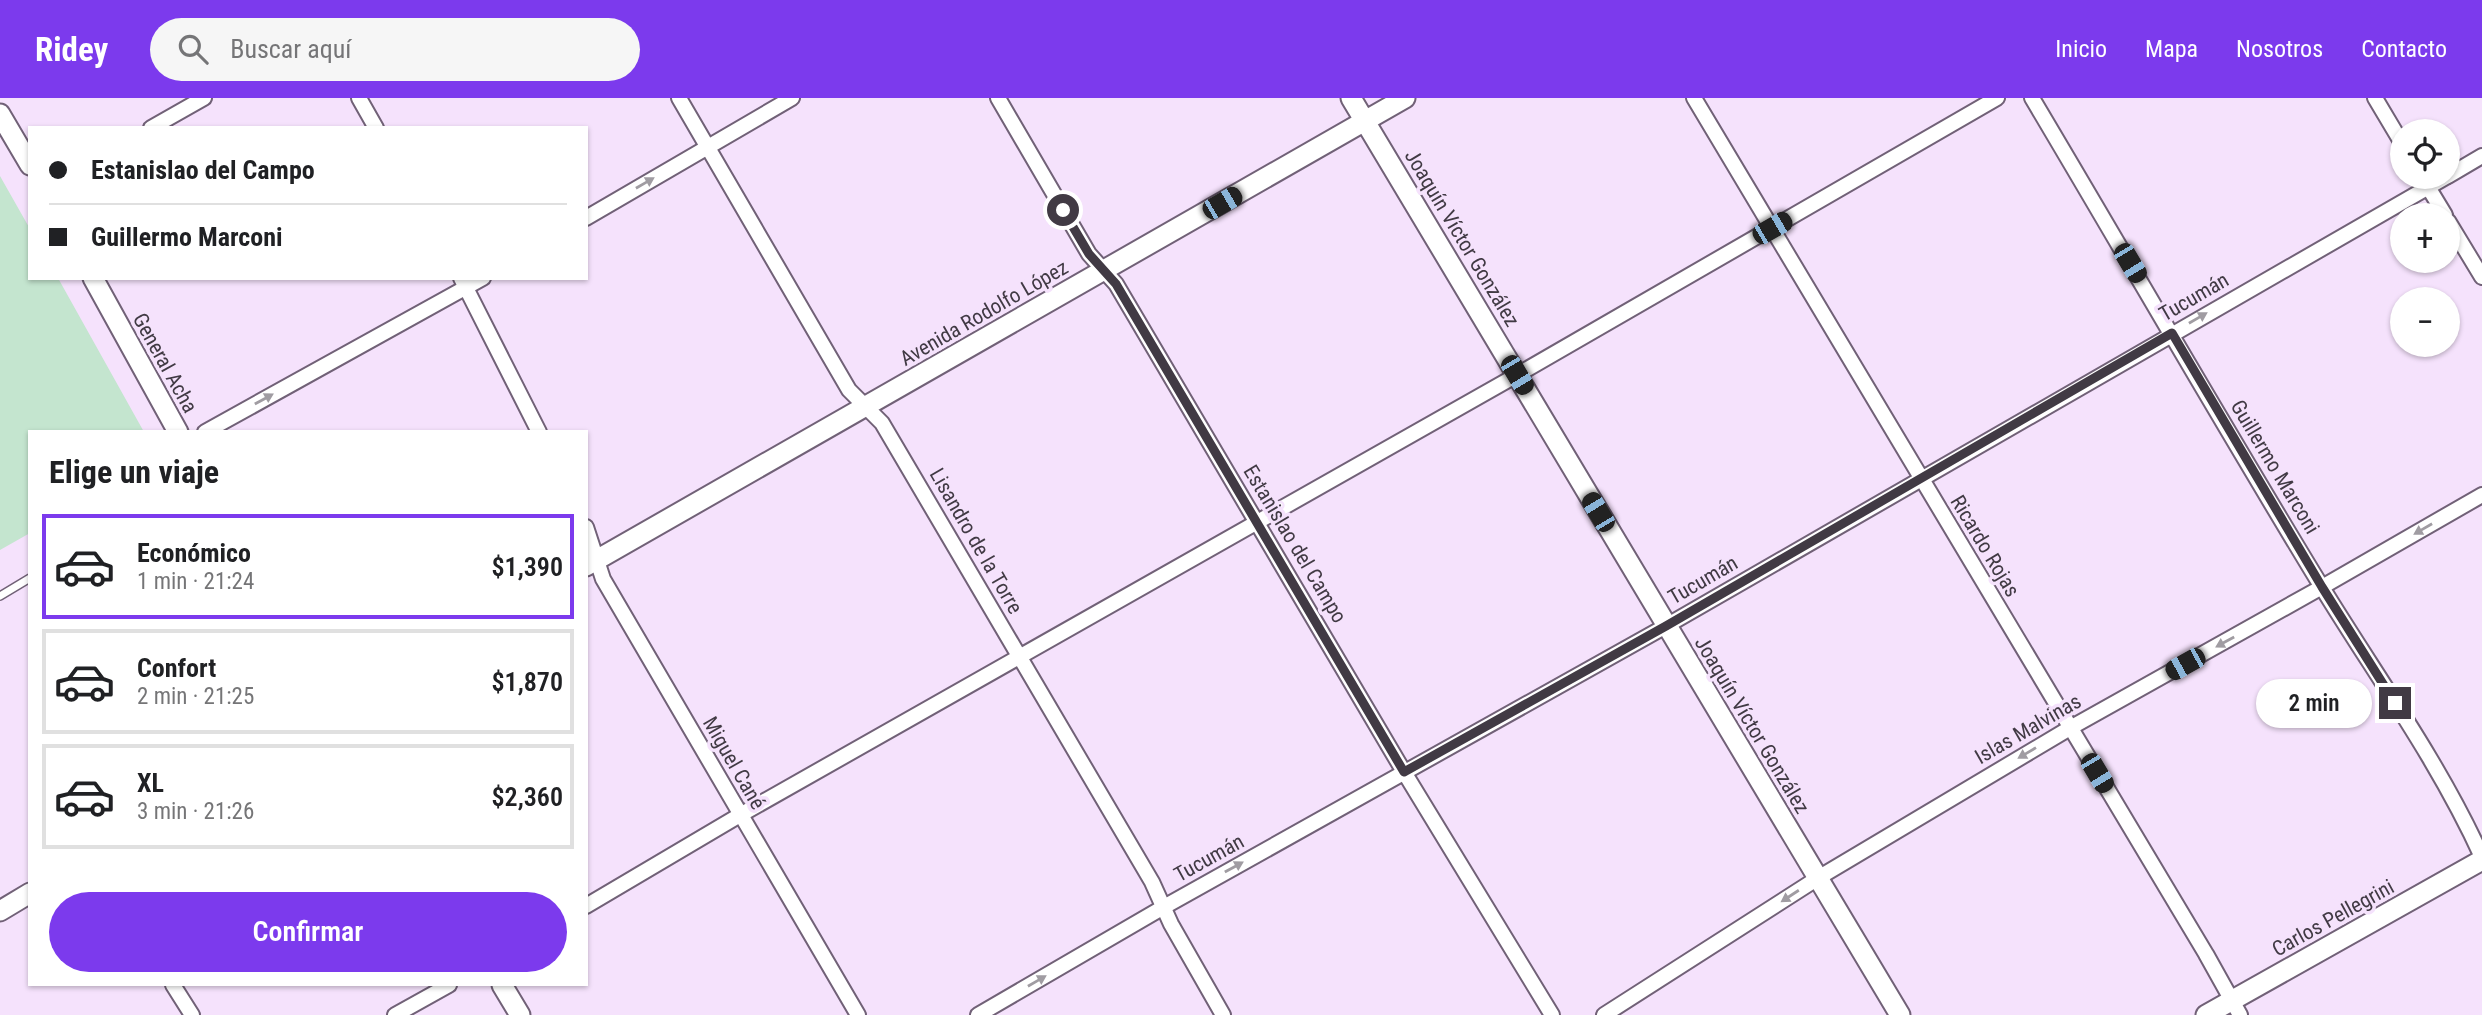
<!DOCTYPE html>
<html lang="es">
<head>
<meta charset="utf-8">
<style>
	:root { --surface:#fff; --page:#f6f6f6; --text:#202124; --muted:#757577; --line:#e0e0e0; --accent:#7c3aed }
	body { margin:0; font-family:"Roboto Condensed",sans-serif; background:var(--page); color:var(--text); height:100vh; display:flex; flex-direction:column; font-size:26px; white-space:nowrap }
	* { box-sizing:border-box; margin:0 }
	p { font-size:23px; color:var(--muted) }
	.icon { flex:none; width:38px; height:38px; fill:none; stroke:currentColor; stroke-width:2; stroke-linecap:round; stroke-linejoin:round }
	.map { position:relative; flex:1; overflow:hidden }
	.details { position:absolute; left:28px; top:332px; width:560px; height:556px; display:flex; flex-direction:column; background:var(--surface); border-radius:0px; box-shadow:0 2px 5px #0004 }
	.details>* { flex:none }
	.hud { position:absolute; left:28px; top:28px; width:560px; height:154px; border-radius:0px; box-shadow:0 2px 5px #0004; display:grid; align-content:center; height:154px; padding:0 21px; background:var(--surface) }
	.fabs { position:absolute; left:2390px; top:21px; display:grid; gap:14px }
	.fabs a { display:grid; place-items:center; width:70px; height:70px; border-radius:50%; background:var(--surface); box-shadow:0 2px 5px #0004; font-size:35px }
	.end { position:absolute; width:32px; height:32px; margin:-16px; border:9px solid #413a44; background:#fff; box-shadow:0 0 0 4px #fff }
	.from { border-radius:50% }
	.bubble { position:absolute; height:49px; border-radius:24px; background:var(--surface); box-shadow:0 2px 5px #0004; font-size:23px; font-weight:600; line-height:49px; text-align:center }
	.car { position:absolute; width:21px; height:42px; margin:-21px -10px; border-radius:9px; box-shadow:0 0 5px 2px #0007; background:linear-gradient(#222 24%,#8ab4d8 0 40%,#222 0 76%,#8ab4d8 0 86%,#222 0) }
	.hud b { display:flex; align-items:center; gap:24px; height:66px; font-size:26px }
	.hud b+b { border-top:2px solid var(--line) }
	.hud i { width:18px; height:18px; background:var(--text) }
	ul { padding:0; list-style:none }
	li { display:flex; align-items:center; gap:21px; height:105px; margin:0 14px 10px; padding:0 7px; border:4px solid var(--line); border-radius:0px }
	li div { flex:1 }
	li b { display:block; font-size:26px }
	li em { font-style:normal; font-weight:600 }
	li.current { border-color:var(--accent) }
	li>.icon { width:63px; height:63px; stroke-width:1.5 }
	h2 { padding:0 21px; font-size:32px; line-height:84px }
	.primary-button { display:flex; gap:14px; margin-top:auto; padding:14px 21px }
	.primary-button a { flex:1; height:80px; border-radius:42px; background:var(--accent); color:#fff; font-size:28px; font-weight:600; line-height:80px; text-align:center }
	header { display:flex; align-items:center; gap:42px; box-sizing:border-box; height:98px; padding:0 35px; background:var(--accent); color:#fff }
	header strong { font-size:33px }
	nav { display:flex; gap:38px; margin-inline-start:auto; font-size:24px }
	.search { width:490px; height:63px; background:var(--page); display:flex; align-items:center; gap:18px; box-sizing:border-box; padding:0 24px; border-radius:38px; color:var(--muted); font-size:26px }
	.map>svg:first-child { display:block }
</style>
</head>
<body>
<header>
<strong>Ridey</strong>
<div class="search"><svg class="icon" aria-label="search" viewBox="0 0 24 24"><circle cx="10" cy="10" r="6"/><path d="M15 15l6 6"/></svg>Buscar aquí</div>
<nav><a>Inicio</a><a>Mapa</a><a>Nosotros</a><a>Contacto</a></nav>
</header>
<div class="map">
<svg width="2482" height="917" viewBox="0 0 2482 917">
	<rect width="100%" height="100%" fill="#f5e2fc"/>
	<!-- green -->
	<path fill="#c4e5cf" d="M0 78 30 131V180H58L144 334H30V435L0 452Z"/>
	<g fill="none" stroke-linecap="round" stroke-linejoin="round">
		<!-- service casing -->
		<g stroke="#716177" stroke-width="10">
			<path id="service" d="M0 498 30 480"/>
		</g>
		<!-- minor casing -->
		<g stroke="#716177" stroke-width="18">
			<g id="minor">
				<path d="M359 0 376 30"/>
				<path d="M679 0 849 292 882 325 1152 784 1171 826 1223 917"/>
				<path d="M998 0 1089 156 1116 186 1404 674 1552 917"/>
				<path d="M1694 0 2206 856 2240 917"/>
				<path d="M2032 0C2129 163 2224 329 2323 491 2377 579 2439 664 2482 759"/>
				<path d="M2375 0 2403 47"/>
				<path d="M151 30 204 0"/>
				<path d="M2448 78 2482 58"/>
				<path d="M2422 79 2445 117"/>
				<path d="M586 120 792 0"/>
				<path d="M2448 123 2482 179"/>
				<path d="M461 180 539 334"/>
				<path d="M205 334 483 180"/>
				<path d="M586 429 603 481 858 917"/>
				<path d="M586 808 740 717 1517 277 1997 0"/>
				<path d="M173 887 192 917"/>
				<path d="M395 917 449 887"/>
				<path d="M978 917 1162 810 1666 528 2446 79"/>
				<path d="M1604 917 1818 780 2070 630 2322 489 2482 397"/>
			</g>
		</g>
		<!-- tertiary casing -->
		<g stroke="#716177" stroke-width="23">
			<g id="tertiary">
				<path d="M1351 0 1900 917"/>
				<path d="M0 16 30 67"/>
				<path d="M93 180 178 334"/>
				<path d="M586 468 1405 0"/>
				<path d="M0 813 30 795"/>
				<path d="M502 887 520 917"/>
				<path d="M2206 917 2482 762"/>
			</g>
		</g>
		<!-- service -->
		<use href="#service" stroke="#fff" stroke-width="7"/>
		<!-- minor -->
		<use href="#minor" stroke="#fff" stroke-width="14"/>
		<!-- tertiary -->
		<use href="#tertiary" stroke="#fff" stroke-width="19"/>
	</g>
	<!-- one-way arrows -->
	<defs><path id="oneway-solid" d="M-6-.8H1V-3.2L6.5 0L1 3.2V.8H-6Z" transform="scale(1.75)"/></defs>
	<g fill="#a09ca2">
		<use href="#oneway-solid" transform="translate(645 85) rotate(-30)"/>
		<use href="#oneway-solid" transform="translate(2198 220) rotate(-30)"/>
		<use href="#oneway-solid" transform="translate(264 301) rotate(-29)"/>
		<use href="#oneway-solid" transform="translate(2423 431) rotate(150)"/>
		<use href="#oneway-solid" transform="translate(2225 544) rotate(151)"/>
		<use href="#oneway-solid" transform="translate(2027 655) rotate(149)"/>
		<use href="#oneway-solid" transform="translate(1234 769) rotate(-29)"/>
		<use href="#oneway-solid" transform="translate(1790 798) rotate(147)"/>
		<use href="#oneway-solid" transform="translate(1037 883) rotate(-30)"/>
	</g>
	<g fill="none" stroke-linecap="round" stroke-linejoin="round">
		<!-- route -->
		<path stroke="#413a44" stroke-width="9" d="M1063 112 1089 156 1116 186 1404 674 1666 528 2172 235 2322 489 2395 605"/>
	</g>
	<g text-anchor="middle" dominant-baseline="central" stroke-width="7" stroke-linejoin="round" paint-order="stroke">
		<!-- street labels -->
		<g font-size="21" fill="#413a44" stroke="#f5e2fc">
			<text transform="translate(1462 140) rotate(59)">Joaquín Víctor González</text>
			<text transform="translate(2194 199) rotate(-30)">Tucumán</text>
			<text transform="translate(984 215) rotate(-30)">Avenida Rodolfo López</text>
			<text transform="translate(165 265) rotate(61)">General Acha</text>
			<text transform="translate(2275 369) rotate(59)">Guillermo Marconi</text>
			<text transform="translate(976 443) rotate(60)">Lisandro de la Torre</text>
			<text transform="translate(1295 446) rotate(59)">Estanislao del Campo</text>
			<text transform="translate(1985 448) rotate(59)">Ricardo Rojas</text>
			<text transform="translate(1703 482) rotate(-30)">Tucumán</text>
			<text transform="translate(1752 627) rotate(59)">Joaquín Víctor González</text>
			<text transform="translate(2028 631) rotate(-30)">Islas Malvinas</text>
			<text transform="translate(734 665) rotate(60)">Miguel Cané</text>
			<text transform="translate(1209 760) rotate(-29)">Tucumán</text>
			<text transform="translate(2333 820) rotate(-29)">Carlos Pellegrini</text>
		</g>
	</g>
</svg>
<div class="fabs">
<a><svg class="icon" aria-label="locate" viewBox="0 0 24 24"><circle cx="12" cy="12" r="6"/><path d="M12 2v4M12 18v4M2 12h4M18 12h4"/></svg></a>
<a>+</a>
<a>−</a>
</div>
<i class="end from" style="left:1063px;top:112px"></i>
<i class="end" style="left:2395px;top:605px"></i>
<div class="bubble" style="left:2256px;top:581px;width:116px">2 min</div>
<i class="car" style="left:1222px;top:105px;rotate:60deg"></i>
<i class="car" style="left:1772px;top:130px;rotate:60deg"></i>
<i class="car" style="left:2130px;top:165px;rotate:149deg"></i>
<i class="car" style="left:1517px;top:277px;rotate:149deg"></i>
<i class="car" style="left:1598px;top:414px;rotate:329deg"></i>
<i class="car" style="left:2185px;top:566px;rotate:241deg"></i>
<i class="car" style="left:2097px;top:675px;rotate:149deg"></i>
<div class="hud">
<b><i class="from"></i>Estanislao del Campo</b>
<b><i></i>Guillermo Marconi</b>
</div>
<section class="details">
<h2>Elige un viaje</h2>
<ul>
<li class="current"><svg class="icon" aria-label="car" viewBox="0 0 24 24"><path d="M5 17H2v-5l4-1 3-4h7l3 4 3 1v5h-3M9 17h6M6 11h13"/><circle cx="7" cy="17" r="2"/><circle cx="17" cy="17" r="2"/></svg><div><b>Económico</b><p>1 min · 21:24</p></div><em>$1,390</em></li>
<li><svg class="icon" aria-label="car" viewBox="0 0 24 24"><path d="M5 17H2v-5l4-1 3-4h7l3 4 3 1v5h-3M9 17h6M6 11h13"/><circle cx="7" cy="17" r="2"/><circle cx="17" cy="17" r="2"/></svg><div><b>Confort</b><p>2 min · 21:25</p></div><em>$1,870</em></li>
<li><svg class="icon" aria-label="car" viewBox="0 0 24 24"><path d="M5 17H2v-5l4-1 3-4h7l3 4 3 1v5h-3M9 17h6M6 11h13"/><circle cx="7" cy="17" r="2"/><circle cx="17" cy="17" r="2"/></svg><div><b>XL</b><p>3 min · 21:26</p></div><em>$2,360</em></li>
</ul>
<div class="primary-button"><a>Confirmar</a></div>
</section>
</div>
</body>
</html>
